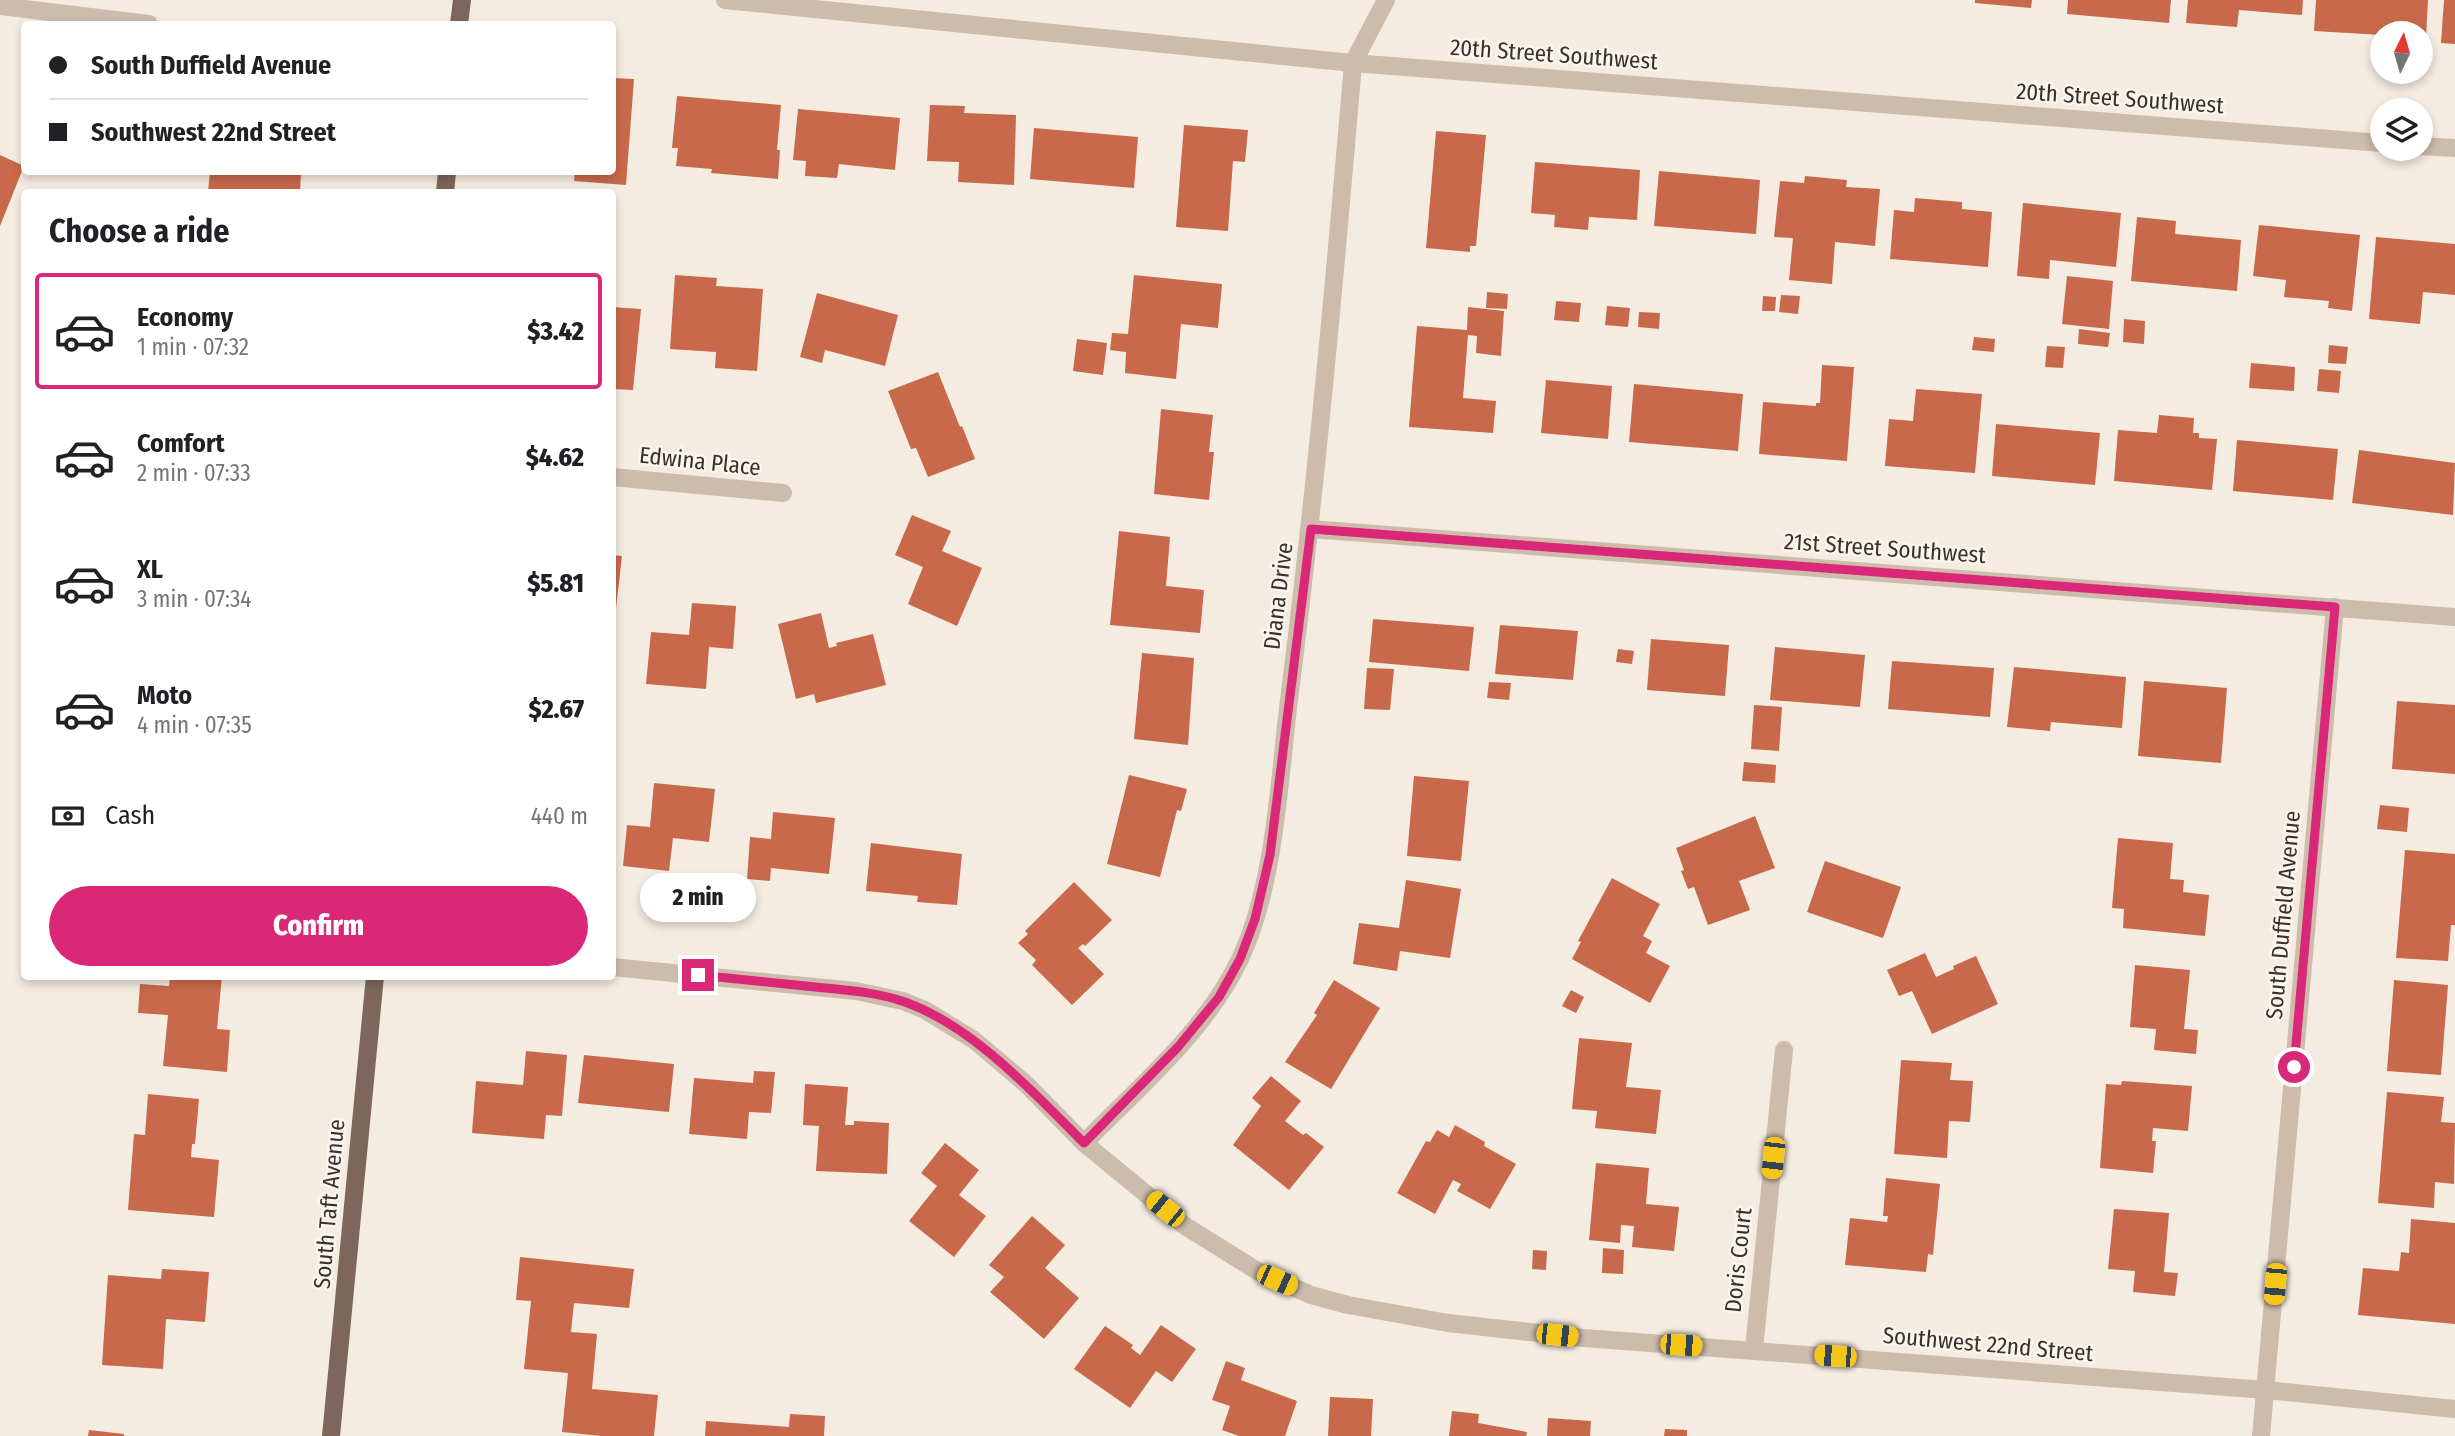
<!DOCTYPE html>
<html lang="en">
<head>
<meta charset="utf-8">
<style>
	:root { --surface:#fff; --page:#f2f2f2; --text:#202124; --muted:#757577; --line:#e0e0e0; --accent:#db2777 }
	body { margin:0; font-family:"Fira Sans Condensed",sans-serif; background:var(--page); color:var(--text); height:100vh; display:flex; flex-direction:column; font-size:26px; white-space:nowrap }
	* { box-sizing:border-box; margin:0 }
	p { font-size:23px; color:var(--muted) }
	.icon { flex:none; width:38px; height:38px; fill:none; stroke:currentColor; stroke-width:2; stroke-linecap:round; stroke-linejoin:round }
	.map { position:relative; flex:1; overflow:hidden }
	.panel { position:absolute; left:21px; top:189px; width:595px; height:791px; display:flex; flex-direction:column; background:var(--surface); border-radius:7px; box-shadow:0 4px 10px #0003 }
	.panel>* { flex:none }
	.top-card { position:absolute; left:21px; top:21px; width:595px; height:154px; border-radius:7px; box-shadow:0 4px 10px #0003; display:grid; align-content:center; height:154px; padding:0 28px; background:var(--surface) }
	.needle { width:46px; rotate:5deg }
	.tools { position:absolute; left:2370px; top:21px; display:grid; gap:14px }
	.tools a { display:grid; place-items:center; width:63px; height:63px; border-radius:50%; background:var(--surface); box-shadow:0 4px 10px #0003; font-size:35px }
	.end { position:absolute; width:32px; height:32px; margin:-16px; border:9px solid #db2777; background:#fff; box-shadow:0 0 0 4px #fff }
	.from { border-radius:50% }
	.bubble { position:absolute; height:49px; border-radius:24px; background:var(--surface); box-shadow:0 4px 10px #0003; font-size:23px; font-weight:800; line-height:49px; text-align:center }
	.car { position:absolute; width:21px; height:42px; margin:-21px -10px; border-radius:9px; box-shadow:0 0 5px 2px #0007; background:linear-gradient(#f5c518 24%,#345 0 40%,#f5c518 0 76%,#345 0 86%,#f5c518 0) }
	.top-card b { display:flex; align-items:center; gap:24px; height:66px; font-size:26px }
	.top-card b+b { border-top:2px solid var(--line) }
	.top-card i { width:18px; height:18px; background:var(--text) }
	ul { padding:0; list-style:none }
	li { display:flex; align-items:center; gap:21px; height:116px; margin:0 14px 10px; padding:0 14px; border:4px solid transparent; border-radius:7px }
	li div { flex:1 }
	li b { display:block; font-size:26px }
	li em { font-style:normal; font-weight:800 }
	li.selected { border-color:var(--accent) }
	li>.icon { width:63px; height:63px; stroke-width:1.5 }
	h2 { padding:0 28px; font-size:32px; line-height:84px }
	.pay { display:flex; align-items:center; gap:18px; height:77px; padding:0 28px; font-size:26px }
	.pay p { margin-inline-start:auto }
	.primary-button { display:flex; gap:14px; margin-top:auto; padding:14px 28px }
	.primary-button a { flex:1; height:80px; border-radius:42px; background:var(--accent); color:#fff; font-size:28px; font-weight:800; line-height:80px; text-align:center }
	.map>svg:first-child { display:block }
</style>
</head>
<body>
<div class="map">
<svg width="2455" height="1436" viewBox="0 0 2455 1436">
	<rect width="100%" height="100%" fill="#f4ebe1"/>
	<!-- building -->
	<g fill="#c8694b">
		<path d="M1975 0H2032L2031 8 1975 3Z"/>
		<path d="M2068 0H2171L2169 23 2067 14Z"/>
		<path d="M2188 0H2303L2302 15 2239 10 2237 27 2186 23Z"/>
		<path d="M2316 0H2428L2426 38H2420V33H2382V35L2314 31Z"/>
		<path d="M2444 0H2455V44L2441 43Z"/>
		<path d="M612 78 634 79 626 185 574 181 575 172H612Z"/>
		<path d="M677 96 781 105 777 150H780L778 179 711 173 712 169 676 166 678 148H672Z"/>
		<path d="M930 105 965 106 964 113 1016 115 1014 185 958 182 959 162 927 161Z"/>
		<path d="M798 109 900 118 895 170 839 164 837 178 805 176 806 161 793 160Z"/>
		<path d="M1184 125 1248 130 1245 162 1233 161 1228 231 1176 227Z"/>
		<path d="M1034 128 1138 137 1134 188 1030 179Z"/>
		<path d="M1436 131 1486 135 1476 246H1470V252L1426 248Z"/>
		<path d="M0 155 24 166 0 226Z"/>
		<path d="M1535 162 1640 170 1637 220 1589 217 1588 230 1554 227 1555 215 1531 213Z"/>
		<path d="M1659 171 1760 180 1756 234 1654 226Z"/>
		<path d="M210 172H301L300 192H208Z"/>
		<path d="M1805 176 1847 180 1846 187 1880 189 1875 246 1835 242 1832 284 1789 280 1793 238 1774 237 1780 181 1804 183Z"/>
		<path d="M1915 198 1962 202V209L1992 212 1988 267 1890 259 1894 210 1914 212Z"/>
		<path d="M2023 203 2121 213 2116 267 2050 260 2049 279 2017 276Z"/>
		<path d="M2137 217 2176 221 2175 234 2241 240 2237 291 2131 281Z"/>
		<path d="M2259 225 2360 235 2352 311 2328 308 2329 301 2284 297 2286 280 2253 276Z"/>
		<path d="M2376 237 2455 244V295L2423 292 2420 324 2369 319Z"/>
		<path d="M675 275 717 278 716 286 763 289 757 371 715 368 716 352 670 349Z"/>
		<path d="M1134 275 1222 284 1218 328 1181 324 1176 379 1125 373 1126 352 1110 350 1112 333 1128 334Z"/>
		<path d="M2067 276 2113 281 2109 329 2062 324Z"/>
		<path d="M1487 292 1508 294 1507 309 1486 308Z"/>
		<path d="M817 293 898 315 885 366 825 350 822 363 800 357Z"/>
		<path d="M1781 295 1800 296 1798 314 1779 312Z"/>
		<path d="M1763 296 1776 297 1775 311H1762Z"/>
		<path d="M1556 301 1581 303 1579 322 1554 320Z"/>
		<path d="M1607 306 1630 308 1628 327 1605 325Z"/>
		<path d="M612 307 641 309 633 390 612 389Z"/>
		<path d="M1468 307 1504 311 1501 356 1476 353 1477 336 1468 335 1463 398 1496 401 1493 433 1409 427 1417 326 1467 330Z"/>
		<path d="M1639 312 1660 313 1659 329 1638 327Z"/>
		<path d="M2124 319 2145 321 2144 344 2123 342Z"/>
		<path d="M2079 329 2110 333 2108 347 2078 344Z"/>
		<path d="M1974 337 1995 339 1994 352 1972 350Z"/>
		<path d="M1077 339 1107 343 1103 375 1073 371Z"/>
		<path d="M2329 345 2348 347 2346 364 2328 363Z"/>
		<path d="M2047 346 2065 347 2063 368 2045 367Z"/>
		<path d="M2251 363 2295 367 2294 391 2249 388Z"/>
		<path d="M1822 365 1854 367 1847 461 1759 454 1763 402 1816 406V403H1820Z"/>
		<path d="M2319 369 2341 371 2339 393 2317 391Z"/>
		<path d="M938 372 960 427 962 426 975 459 928 477 916 448 911 449 888 391Z"/>
		<path d="M1546 380 1612 386 1608 439 1541 433Z"/>
		<path d="M1634 384 1743 394 1738 451 1629 442Z"/>
		<path d="M1916 389 1982 394 1975 473 1885 466 1889 419 1913 421Z"/>
		<path d="M1161 409 1213 415 1209 452H1214L1209 500 1154 494Z"/>
		<path d="M2159 415 2194 418 2193 433H2199V438L2217 439 2212 490 2114 481 2118 430 2157 433Z"/>
		<path d="M1996 424 2100 433 2095 485 1992 476Z"/>
		<path d="M2237 440 2338 449 2333 500 2233 491Z"/>
		<path d="M2359 450 2455 463 2453 515 2352 503Z"/>
		<path d="M912 515 951 531 942 551 982 568 957 626 908 604 923 567 895 555Z"/>
		<path d="M1119 531 1170 537 1166 586 1204 590 1200 633 1110 625Z"/>
		<path d="M612 555 622 556 616 608H612Z"/>
		<path d="M692 603 736 606 733 649 709 647 706 689 646 684 651 632 689 635Z"/>
		<path d="M821 613 829 648 837 646 836 643 873 634 886 685 816 703 814 694 796 699 778 624Z"/>
		<path d="M1373 619 1474 627 1469 671 1369 662Z"/>
		<path d="M1500 625 1578 631 1573 680 1495 674Z"/>
		<path d="M1651 639 1729 645 1725 696 1647 690Z"/>
		<path d="M1775 647 1865 655 1860 707 1770 700Z"/>
		<path d="M1618 649 1634 651 1632 664 1616 662Z"/>
		<path d="M1142 653 1194 658 1188 745 1134 739Z"/>
		<path d="M1892 661 1994 668 1990 717 1888 709Z"/>
		<path d="M2014 667 2126 677 2122 728 2051 722 2050 731 2007 727Z"/>
		<path d="M1367 668 1394 669 1390 710 1364 709Z"/>
		<path d="M2144 681 2227 688 2221 763 2138 756Z"/>
		<path d="M1489 682 1511 683 1509 700 1487 698Z"/>
		<path d="M2397 701 2455 705V774L2392 769Z"/>
		<path d="M1754 705 1782 707 1779 751 1751 749Z"/>
		<path d="M1744 762 1776 765 1775 783 1742 781Z"/>
		<path d="M1129 775 1187 789 1181 811 1177 810 1160 877 1107 864Z"/>
		<path d="M1414 776 1469 781 1461 861 1407 856Z"/>
		<path d="M654 783 715 789 709 842 673 838 669 871 623 866 627 825 650 827Z"/>
		<path d="M2380 805 2409 808 2407 832 2377 829Z"/>
		<path d="M773 812 835 818 829 874 771 868 770 881 747 879 750 837 771 839Z"/>
		<path d="M1755 816 1775 868 1739 881 1750 910 1708 925 1694 887 1688 889 1681 871 1684 870 1676 848Z"/>
		<path d="M2118 838 2173 843 2170 879 2184 880 2183 892 2209 895 2205 936 2123 928 2124 909 2112 908Z"/>
		<path d="M871 843 962 854 957 905 917 902 918 896 866 891Z"/>
		<path d="M2405 850 2455 854V925H2451L2448 961 2396 958Z"/>
		<path d="M1825 861 1901 887 1883 938 1807 912Z"/>
		<path d="M1612 878 1660 904 1643 936 1652 941 1646 953 1670 966 1650 1003 1572 959 1581 942 1578 941Z"/>
		<path d="M1406 880 1461 889 1450 958 1400 951 1397 971 1353 964 1359 923 1399 928Z"/>
		<path d="M1074 882 1112 920 1085 946 1083 944 1078 948 1104 974 1072 1005 1032 965 1036 960 1018 943 1028 934 1025 931Z"/>
		<path d="M1925 953 1936 977 1954 969 1953 966 1976 956 1998 1004 1932 1034 1912 991 1899 996 1887 970Z"/>
		<path d="M2135 965 2190 970 2184 1029 2198 1030 2196 1054 2154 1050 2156 1029 2130 1027Z"/>
		<path d="M170 976H222L217 1029 230 1030 227 1072 163 1066 168 1015 138 1013 140 984 169 986Z"/>
		<path d="M1334 980 1380 1008 1331 1089 1285 1062 1317 1015 1314 1013Z"/>
		<path d="M2394 980 2448 985 2441 1075 2387 1071Z"/>
		<path d="M1571 990 1584 997 1576 1013 1562 1006Z"/>
		<path d="M1579 1038 1632 1043 1626 1087 1661 1090 1656 1134 1595 1128 1597 1111 1572 1109Z"/>
		<path d="M526 1051 567 1055 562 1116 546 1115 544 1139 472 1133 476 1081 523 1085Z"/>
		<path d="M584 1055 674 1064 669 1112 578 1103Z"/>
		<path d="M1901 1060 1952 1063 1950 1080 1973 1081 1970 1122 1949 1121 1947 1158 1894 1154Z"/>
		<path d="M754 1071 775 1072 771 1113 749 1112 747 1139 689 1134 694 1078 753 1083Z"/>
		<path d="M1271 1076 1301 1101 1285 1121 1303 1135 1306 1133 1324 1147 1289 1190 1233 1145 1261 1106 1252 1098Z"/>
		<path d="M2122 1081 2192 1086 2188 1131 2153 1128 2152 1141H2156L2153 1173 2100 1168 2106 1084 2121 1085Z"/>
		<path d="M805 1084 848 1087 845 1125H854V1121L889 1123 887 1174 816 1171 819 1126 803 1125Z"/>
		<path d="M2387 1092 2444 1097 2441 1122 2455 1123 2454 1184 2435 1182 2434 1208 2378 1203Z"/>
		<path d="M148 1094 199 1099 195 1144H192L191 1157 219 1160 214 1217 128 1210 134 1134 145 1135Z"/>
		<path d="M1455 1125 1485 1142 1484 1146 1516 1164 1490 1209 1457 1191 1461 1184 1453 1180 1435 1214 1397 1193 1426 1141 1430 1142 1437 1130 1449 1137Z"/>
		<path d="M945 1143 979 1170 959 1195 986 1216 954 1257 909 1221 937 1186 921 1173Z"/>
		<path d="M1596 1163 1649 1168 1646 1204 1679 1207 1674 1251 1632 1247 1634 1226 1621 1225 1620 1243 1589 1240Z"/>
		<path d="M1886 1178 1940 1184 1933 1255 1928 1254 1926 1272 1845 1265 1850 1218 1887 1222 1888 1216H1883Z"/>
		<path d="M2114 1209 2169 1213 2164 1272 2178 1273 2175 1296 2133 1292 2135 1271 2108 1269Z"/>
		<path d="M1032 1216 1065 1245 1045 1268 1079 1298 1044 1339 990 1292 1004 1277 989 1265Z"/>
		<path d="M2411 1219 2455 1223V1324L2358 1315 2363 1268 2399 1271 2401 1252 2409 1253Z"/>
		<path d="M1603 1248 1624 1250 1623 1274 1602 1273Z"/>
		<path d="M1533 1250 1547 1251 1546 1270 1532 1269Z"/>
		<path d="M520 1257 634 1269 629 1308 574 1303 571 1332 597 1334 592 1389 658 1395 654 1436H601L562 1432 568 1373 524 1369 531 1301 516 1300Z"/>
		<path d="M162 1269 209 1272 205 1322 166 1319 163 1369 102 1365 108 1275 161 1279Z"/>
		<path d="M1161 1325 1196 1349 1172 1382 1156 1371 1130 1408 1074 1369 1105 1326 1133 1345 1131 1348 1140 1355Z"/>
		<path d="M1226 1361 1245 1368 1241 1380 1297 1401 1285 1436H1239L1222 1430 1230 1406 1212 1400Z"/>
		<path d="M1330 1397 1373 1399 1371 1436H1328Z"/>
		<path d="M1452 1411 1479 1414 1478 1423 1527 1432 1526 1436H1449Z"/>
		<path d="M790 1414 825 1416 824 1436H705L706 1421 789 1427Z"/>
		<path d="M1548 1418 1591 1421 1590 1436H1547Z"/>
		<path d="M1665 1429 1687 1430V1436H1664Z"/>
		<path d="M89 1430 124 1434V1436H88Z"/>
	</g>
	<g fill="none" stroke-linecap="round" stroke-linejoin="round">
		<!-- minor -->
		<g stroke="#cdbbac" stroke-width="18">
			<path d="M725 0 1353 63 2382 143"/>
			<path d="M0 6 149 24"/>
			<path d="M2420 146 2455 148"/>
			<path d="M612 477 783 493"/>
			<path d="M1311 529 2455 617"/>
			<path d="M612 967 856 991 903 1001 925 1010 974 1040 1026 1084 1084 1143 1185 1226 1259 1272 1311 1295 1348 1305 1448 1323 1584 1338 2266 1390 2455 1409"/>
			<path d="M1084 1143C1139 1087 1206 1031 1240 959 1275 885 1279 781 1289 700 1316 488 1335 276 1353 63L1386 0"/>
			<path d="M1754 1349 1784 1050"/>
			<path d="M2261 1436 2335 607"/>
		</g>
		<!-- major -->
		<g stroke="#7d675c" stroke-width="18">
			<path d="M459 24 462 0"/>
			<path d="M445 192 447 172"/>
			<path d="M331 1436 375 976"/>
		</g>
	</g>
	<g fill="none" stroke-linecap="round" stroke-linejoin="round">
		<!-- route -->
		<path stroke="#db2777" stroke-width="9" d="M698 975C737 979 776 983 815 987 845 990 876 992 905 1002 973 1026 1034 1093 1084 1143L1178 1047 1219 997 1240 959 1255 919 1270 855 1311 529 2335 607 2294 1067"/>
	</g>
	<g text-anchor="middle" dominant-baseline="central" stroke-width="5" stroke-linejoin="round" paint-order="stroke">
		<!-- street labels -->
		<g font-size="23" fill="#3b302b" stroke="#fbf5ee">
			<text transform="translate(1554 54) rotate(4)">20th Street Southwest</text>
			<text transform="translate(2120 98) rotate(4)">20th Street Southwest</text>
			<text transform="translate(700 461) rotate(6)">Edwina Place</text>
			<text transform="translate(1885 548) rotate(4)">21st Street Southwest</text>
			<text transform="translate(1278 596) rotate(-83)">Diana Drive</text>
			<text transform="translate(2283 915) rotate(-85)">South Duffield Avenue</text>
			<text transform="translate(329 1204) rotate(-85)">South Taft Avenue</text>
			<text transform="translate(1738 1260) rotate(-84)">Doris Court</text>
			<text transform="translate(1988 1344) rotate(5)">Southwest 22nd Street</text>
		</g>
	</g>
</svg>
<div class="tools">
<a><svg class="needle" viewBox="-14 -14 28 28"><path d="M0-13l5 13h-10z" fill="#e53935"/><path d="M0 13l5-13h-10z" fill="#757577"/></svg></a>
<a><svg class="icon" aria-label="layers" viewBox="0 0 24 24"><path d="M12 4l9 5-9 5-9-5zM3 14l9 5 9-5"/></svg></a>
</div>
<i class="end from" style="left:2294px;top:1067px"></i>
<i class="end" style="left:698px;top:975px"></i>
<div class="bubble" style="left:640px;top:873px;width:116px">2 min</div>
<i class="car" style="left:1773px;top:1158px;rotate:186deg"></i>
<i class="car" style="left:1165px;top:1209px;rotate:309deg"></i>
<i class="car" style="left:1277px;top:1280px;rotate:114deg"></i>
<i class="car" style="left:2275px;top:1284px;rotate:185deg"></i>
<i class="car" style="left:1557px;top:1335px;rotate:96deg"></i>
<i class="car" style="left:1681px;top:1345px;rotate:94deg"></i>
<i class="car" style="left:1835px;top:1356px;rotate:274deg"></i>
<div class="top-card">
<b><i class="from"></i>South Duffield Avenue</b>
<b><i></i>Southwest 22nd Street</b>
</div>
<section class="panel">
<h2>Choose a ride</h2>
<ul>
<li class="selected"><svg class="icon" aria-label="car" viewBox="0 0 24 24"><path d="M5 17H2v-5l4-1 3-4h7l3 4 3 1v5h-3M9 17h6M6 11h13"/><circle cx="7" cy="17" r="2"/><circle cx="17" cy="17" r="2"/></svg><div><b>Economy</b><p>1 min · 07:32</p></div><em>$3.42</em></li>
<li><svg class="icon" aria-label="car" viewBox="0 0 24 24"><path d="M5 17H2v-5l4-1 3-4h7l3 4 3 1v5h-3M9 17h6M6 11h13"/><circle cx="7" cy="17" r="2"/><circle cx="17" cy="17" r="2"/></svg><div><b>Comfort</b><p>2 min · 07:33</p></div><em>$4.62</em></li>
<li><svg class="icon" aria-label="car" viewBox="0 0 24 24"><path d="M5 17H2v-5l4-1 3-4h7l3 4 3 1v5h-3M9 17h6M6 11h13"/><circle cx="7" cy="17" r="2"/><circle cx="17" cy="17" r="2"/></svg><div><b>XL</b><p>3 min · 07:34</p></div><em>$5.81</em></li>
<li><svg class="icon" aria-label="car" viewBox="0 0 24 24"><path d="M5 17H2v-5l4-1 3-4h7l3 4 3 1v5h-3M9 17h6M6 11h13"/><circle cx="7" cy="17" r="2"/><circle cx="17" cy="17" r="2"/></svg><div><b>Moto</b><p>4 min · 07:35</p></div><em>$2.67</em></li>
</ul>
<div class="pay"><svg class="icon" aria-label="cash" viewBox="0 0 24 24"><path d="M3 7h18v10H3z"/><circle cx="12" cy="12" r="2"/></svg>Cash<p>440 m</p></div>
<div class="primary-button"><a>Confirm</a></div>
</section>
</div>
</body>
</html>
